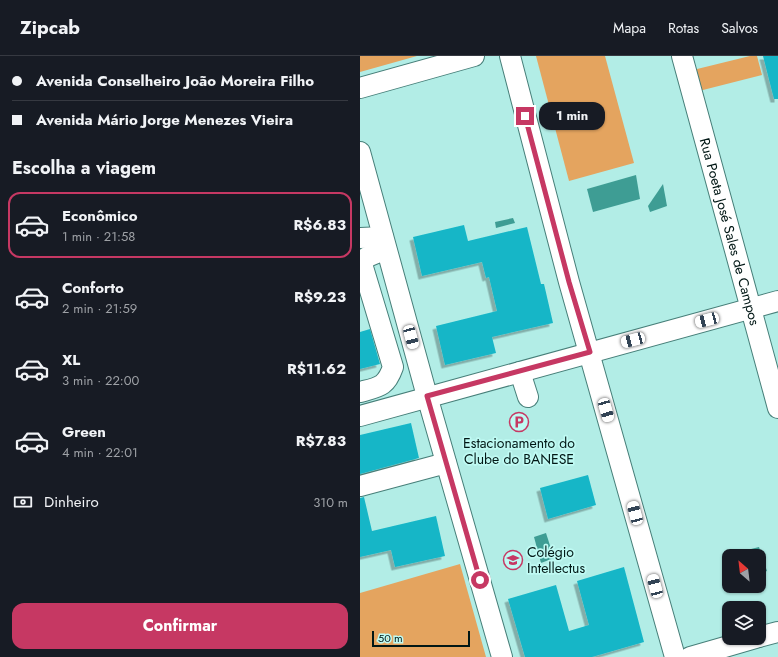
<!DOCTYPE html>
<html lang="pt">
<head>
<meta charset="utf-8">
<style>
	:root { --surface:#171b24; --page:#20242c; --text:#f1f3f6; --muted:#9ea1a6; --line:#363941; --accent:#c63863 }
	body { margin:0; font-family:Jost,sans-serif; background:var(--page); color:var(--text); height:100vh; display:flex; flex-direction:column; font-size:15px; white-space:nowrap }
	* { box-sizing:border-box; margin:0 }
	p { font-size:13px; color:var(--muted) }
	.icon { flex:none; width:22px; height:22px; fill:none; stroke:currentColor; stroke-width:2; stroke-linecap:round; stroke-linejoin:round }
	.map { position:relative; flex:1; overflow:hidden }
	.side { display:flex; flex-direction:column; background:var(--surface); width:360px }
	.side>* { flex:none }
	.top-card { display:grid; align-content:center; height:88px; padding:0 12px; background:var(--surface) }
	.needle { width:26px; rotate:332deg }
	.tools { position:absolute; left:362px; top:493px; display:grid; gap:8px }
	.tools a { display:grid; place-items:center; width:44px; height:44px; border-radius:8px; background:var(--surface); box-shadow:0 1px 3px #0004; font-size:20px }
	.scale { position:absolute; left:12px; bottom:10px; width:98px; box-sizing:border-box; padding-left:4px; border:2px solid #011715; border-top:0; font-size:11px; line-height:14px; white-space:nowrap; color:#011715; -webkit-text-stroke:3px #bffaf3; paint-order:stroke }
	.end { position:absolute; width:18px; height:18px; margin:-9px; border:5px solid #c63863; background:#fff; box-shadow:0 0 0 2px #fff }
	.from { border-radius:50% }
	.bubble { position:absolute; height:28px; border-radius:12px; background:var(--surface); box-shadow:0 1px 3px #0004; font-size:13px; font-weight:700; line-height:28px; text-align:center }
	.car { position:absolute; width:12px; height:24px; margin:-12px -6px; border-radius:5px; box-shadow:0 0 3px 1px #0007; background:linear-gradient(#fff 24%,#345 0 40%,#fff 0 76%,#345 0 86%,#fff 0) }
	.top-card b { display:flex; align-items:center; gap:14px; height:38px; font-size:15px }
	.top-card b+b { border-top:1px solid var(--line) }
	.top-card i { width:10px; height:10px; background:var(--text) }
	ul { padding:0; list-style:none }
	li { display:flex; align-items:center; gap:12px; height:66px; margin:0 8px 6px; padding:0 4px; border:2px solid transparent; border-radius:12px }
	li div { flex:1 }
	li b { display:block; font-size:15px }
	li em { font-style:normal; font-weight:700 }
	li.on { border-color:var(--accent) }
	li>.icon { width:36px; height:36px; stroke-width:1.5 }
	h2 { padding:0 12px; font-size:18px; line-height:48px }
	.pay { display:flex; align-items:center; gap:10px; height:44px; padding:0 12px; font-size:15px }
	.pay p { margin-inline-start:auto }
	.button { display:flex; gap:8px; margin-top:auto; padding:8px 12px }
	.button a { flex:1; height:46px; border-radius:12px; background:var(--accent); color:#fff; font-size:16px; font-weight:700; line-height:46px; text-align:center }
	header { display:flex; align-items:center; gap:24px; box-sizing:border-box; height:56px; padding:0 20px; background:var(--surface); border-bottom:1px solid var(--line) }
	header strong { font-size:19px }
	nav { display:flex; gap:22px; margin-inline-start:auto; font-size:14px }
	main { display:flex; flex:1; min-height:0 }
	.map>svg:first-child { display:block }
</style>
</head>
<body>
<header>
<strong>Zipcab</strong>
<nav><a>Mapa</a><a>Rotas</a><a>Salvos</a></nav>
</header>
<main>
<section class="side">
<div class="top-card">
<b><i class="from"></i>Avenida Conselheiro João Moreira Filho</b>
<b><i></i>Avenida Mário Jorge Menezes Vieira</b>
</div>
<h2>Escolha a viagem</h2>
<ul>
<li class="on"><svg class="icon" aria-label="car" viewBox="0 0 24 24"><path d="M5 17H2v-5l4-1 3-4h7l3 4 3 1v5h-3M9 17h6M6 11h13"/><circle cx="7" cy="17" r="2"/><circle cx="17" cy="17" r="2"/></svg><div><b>Econômico</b><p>1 min · 21:58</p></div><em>R$6.83</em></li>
<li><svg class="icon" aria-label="car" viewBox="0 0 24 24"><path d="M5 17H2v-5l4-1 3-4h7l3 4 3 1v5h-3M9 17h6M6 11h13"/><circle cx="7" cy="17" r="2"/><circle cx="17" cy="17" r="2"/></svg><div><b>Conforto</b><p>2 min · 21:59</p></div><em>R$9.23</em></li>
<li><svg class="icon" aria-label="car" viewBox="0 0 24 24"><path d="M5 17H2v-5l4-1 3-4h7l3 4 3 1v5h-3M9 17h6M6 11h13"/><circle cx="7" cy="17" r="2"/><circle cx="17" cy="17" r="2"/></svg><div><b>XL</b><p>3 min · 22:00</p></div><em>R$11.62</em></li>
<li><svg class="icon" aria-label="car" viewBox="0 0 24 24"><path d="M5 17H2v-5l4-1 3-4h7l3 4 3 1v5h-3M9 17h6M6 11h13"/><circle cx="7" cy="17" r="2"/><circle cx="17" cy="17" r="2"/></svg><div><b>Green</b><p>4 min · 22:01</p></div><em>R$7.83</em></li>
</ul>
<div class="pay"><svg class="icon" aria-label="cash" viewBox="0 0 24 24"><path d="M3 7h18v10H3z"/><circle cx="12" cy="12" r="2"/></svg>Dinheiro<p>310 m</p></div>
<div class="button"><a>Confirmar</a></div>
</section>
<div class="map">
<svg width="418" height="601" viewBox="0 0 418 601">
	<defs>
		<filter id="shadow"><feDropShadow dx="-3.5" dy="3.5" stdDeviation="0" flood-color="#0004"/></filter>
	</defs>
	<rect width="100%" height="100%" fill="#b2ede6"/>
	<!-- green -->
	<g fill="#e4a45f">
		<path d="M0 0H57L0 16Z"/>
		<path d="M176 0H245L274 107 209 125Z"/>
		<path d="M390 0H397L402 19 339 35 333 14Z"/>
		<path d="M100 508 126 601H0V537Z"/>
	</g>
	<!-- water -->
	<g fill="#3e9d94">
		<path d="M276 119 280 143 233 156 227 133Z"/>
		<path d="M303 128 307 150 290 156 288 150Z"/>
		<path d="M153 162 155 167 136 172 135 166Z"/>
		<path d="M186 477 194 502 181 507 174 481Z"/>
		<path d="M399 491 407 515 399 518V500H389L387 494Z"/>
	</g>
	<!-- building -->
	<g fill="#15b6c7" filter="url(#shadow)">
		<path d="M403 0H418V43H414Z"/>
		<path d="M104 169 108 185 167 171 181 228H184L193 267 132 281 136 297 85 309 76 270 137 255 129 221 126 222 122 206 62 220 53 181Z"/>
		<path d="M10 273 20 308 0 313V276Z"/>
		<path d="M51 367 59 402 0 418V379Z"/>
		<path d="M228 419 236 449 188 463 180 432Z"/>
		<path d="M4 441 12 475 76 460 85 500 35 511 31 494 0 501V442Z"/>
		<path d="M264 511 284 586 232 601H165L148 543 196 529 209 575 229 569 217 525Z"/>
	</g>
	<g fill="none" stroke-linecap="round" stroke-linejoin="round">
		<!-- minor casing -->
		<g stroke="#477f79" stroke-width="22">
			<g id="minor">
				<path d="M150 0 209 226 315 601"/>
				<path id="s1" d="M322 0 418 352"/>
				<path d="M0 32 114 0"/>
				<path d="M0 96 67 340 142 601"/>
				<path d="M0 182 23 181"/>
				<path d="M160 316 168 341"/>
				<path d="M0 336C19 331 26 331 33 311L2 208 7 201 26 193"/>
				<path d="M0 360 418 245"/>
				<path d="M0 430 86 407"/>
				<path d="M399 581 418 576"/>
				<path d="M330 601 396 582"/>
			</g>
		</g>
		<!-- minor -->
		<use href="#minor" stroke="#fff" stroke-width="20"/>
	</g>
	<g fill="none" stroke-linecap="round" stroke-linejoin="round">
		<!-- route -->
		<path stroke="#c63863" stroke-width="5" d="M120 524 67 340 230 296 209 226 165 60"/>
	</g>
	<!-- icons -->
	<defs>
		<g id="parking-ring" transform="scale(1)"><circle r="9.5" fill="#bffaf3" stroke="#c63863" stroke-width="1.5"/><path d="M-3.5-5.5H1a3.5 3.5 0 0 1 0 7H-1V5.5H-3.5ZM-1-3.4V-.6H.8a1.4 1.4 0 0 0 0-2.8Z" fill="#c63863"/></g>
		<g id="school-ring" transform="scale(1)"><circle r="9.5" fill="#bffaf3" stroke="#c63863" stroke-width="1.5"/><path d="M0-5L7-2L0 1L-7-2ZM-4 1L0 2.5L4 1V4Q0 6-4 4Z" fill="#c63863"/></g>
	</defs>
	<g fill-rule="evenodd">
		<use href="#parking-ring" x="159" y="366"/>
		<use href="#school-ring" x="153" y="504"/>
	</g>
	<g text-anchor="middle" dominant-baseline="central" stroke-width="3.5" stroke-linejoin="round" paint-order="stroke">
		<!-- street labels -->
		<g font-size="14" fill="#011715" stroke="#bffaf3">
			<text stroke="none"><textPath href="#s1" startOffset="182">Rua Poeta José Sales de Campos</textPath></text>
		</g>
		<!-- poi labels -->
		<g font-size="14" fill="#011715" stroke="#bffaf3">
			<text x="159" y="387">Estacionamento do<tspan x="159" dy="16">Clube do BANESE</tspan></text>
			<text x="167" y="496" text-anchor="start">Colégio<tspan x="167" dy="16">Intellectus</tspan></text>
		</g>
	</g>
</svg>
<div class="tools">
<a><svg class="needle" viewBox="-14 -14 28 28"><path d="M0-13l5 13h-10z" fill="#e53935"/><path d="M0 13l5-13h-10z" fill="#9ea1a6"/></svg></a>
<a><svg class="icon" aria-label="layers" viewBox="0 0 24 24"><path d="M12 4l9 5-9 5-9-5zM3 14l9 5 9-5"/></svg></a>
</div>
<div class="scale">50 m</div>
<i class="end from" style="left:120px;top:524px"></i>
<i class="end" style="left:165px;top:60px"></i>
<div class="bubble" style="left:179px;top:46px;width:66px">1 min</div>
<i class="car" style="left:347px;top:264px;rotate:255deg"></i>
<i class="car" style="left:51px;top:281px;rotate:165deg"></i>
<i class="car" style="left:273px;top:284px;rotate:255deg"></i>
<i class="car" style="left:246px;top:354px;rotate:164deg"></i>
<i class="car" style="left:275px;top:457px;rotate:345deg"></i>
<i class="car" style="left:295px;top:530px;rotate:345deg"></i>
</div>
</main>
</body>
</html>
